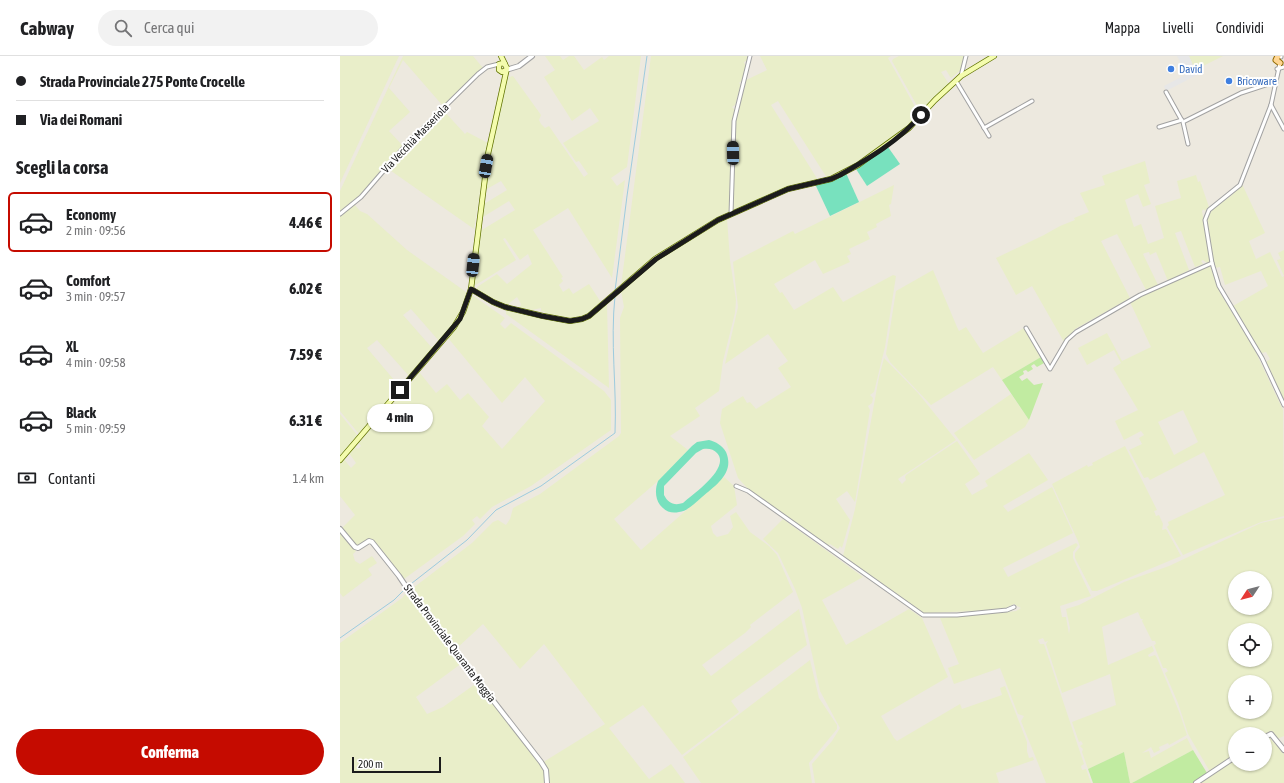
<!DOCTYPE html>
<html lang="it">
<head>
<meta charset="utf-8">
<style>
	:root { --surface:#fff; --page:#f2f2f2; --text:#202124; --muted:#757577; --line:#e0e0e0; --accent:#c50b00 }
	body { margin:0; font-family:"Asap Condensed",sans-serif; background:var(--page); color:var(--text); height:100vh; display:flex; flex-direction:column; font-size:15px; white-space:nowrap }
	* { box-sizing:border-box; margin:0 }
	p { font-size:13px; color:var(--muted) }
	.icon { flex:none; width:22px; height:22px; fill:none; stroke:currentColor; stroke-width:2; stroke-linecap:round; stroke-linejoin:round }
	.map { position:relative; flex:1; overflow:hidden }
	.details { display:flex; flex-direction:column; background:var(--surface); width:340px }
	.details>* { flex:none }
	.hud { display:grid; align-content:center; height:88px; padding:0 16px; background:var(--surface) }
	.needle { width:26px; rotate:234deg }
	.fabs { position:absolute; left:888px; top:515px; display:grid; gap:8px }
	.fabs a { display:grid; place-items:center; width:44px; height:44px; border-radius:50%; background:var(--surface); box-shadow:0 1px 3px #0004; font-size:20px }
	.scale { position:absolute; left:12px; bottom:10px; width:89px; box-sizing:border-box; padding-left:4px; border:2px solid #1b1b1b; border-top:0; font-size:11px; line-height:14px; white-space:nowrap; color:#1b1b1b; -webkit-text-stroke:3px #fff; paint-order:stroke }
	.end { position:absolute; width:18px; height:18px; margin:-9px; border:5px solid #1b1b1b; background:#fff; box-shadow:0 0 0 2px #fff }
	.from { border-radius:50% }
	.bubble { position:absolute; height:28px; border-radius:14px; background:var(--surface); box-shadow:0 1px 3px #0004; font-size:13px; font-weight:800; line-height:28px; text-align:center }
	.car { position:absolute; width:12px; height:24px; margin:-12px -6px; border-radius:5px; box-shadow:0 0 3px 1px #0007; background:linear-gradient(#222 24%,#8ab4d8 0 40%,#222 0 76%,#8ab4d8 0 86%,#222 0) }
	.hud b { display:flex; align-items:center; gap:14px; height:38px; font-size:15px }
	.hud b+b { border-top:1px solid var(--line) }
	.hud i { width:10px; height:10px; background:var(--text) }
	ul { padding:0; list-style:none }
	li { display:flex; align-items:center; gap:12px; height:60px; margin:0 8px 6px; padding:0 8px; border:2px solid transparent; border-radius:6px }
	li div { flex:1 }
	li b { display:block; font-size:15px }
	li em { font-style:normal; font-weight:800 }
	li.active { border-color:var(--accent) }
	li>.icon { width:36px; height:36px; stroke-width:1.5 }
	h2 { padding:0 16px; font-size:18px; line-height:48px }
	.pay { display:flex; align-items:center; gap:10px; height:44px; padding:0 16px; font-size:15px }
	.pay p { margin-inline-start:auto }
	.action { display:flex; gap:8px; margin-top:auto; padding:8px 16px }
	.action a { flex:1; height:46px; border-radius:24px; background:var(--accent); color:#fff; font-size:16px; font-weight:800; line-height:46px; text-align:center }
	header { display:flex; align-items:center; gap:24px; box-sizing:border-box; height:56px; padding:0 20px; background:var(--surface); border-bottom:1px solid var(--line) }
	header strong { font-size:19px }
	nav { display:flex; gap:22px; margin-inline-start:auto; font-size:14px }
	.search { width:280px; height:36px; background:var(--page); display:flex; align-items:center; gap:10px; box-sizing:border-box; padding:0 14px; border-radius:22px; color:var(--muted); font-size:15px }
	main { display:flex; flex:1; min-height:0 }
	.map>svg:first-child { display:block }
</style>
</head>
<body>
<header>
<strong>Cabway</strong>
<div class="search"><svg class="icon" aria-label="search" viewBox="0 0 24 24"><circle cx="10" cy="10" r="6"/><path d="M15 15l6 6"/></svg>Cerca qui</div>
<nav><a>Mappa</a><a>Livelli</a><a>Condividi</a></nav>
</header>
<main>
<section class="details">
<div class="hud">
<b><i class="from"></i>Strada Provinciale 275 Ponte Crocelle</b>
<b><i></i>Via dei Romani</b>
</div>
<h2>Scegli la corsa</h2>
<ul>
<li class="active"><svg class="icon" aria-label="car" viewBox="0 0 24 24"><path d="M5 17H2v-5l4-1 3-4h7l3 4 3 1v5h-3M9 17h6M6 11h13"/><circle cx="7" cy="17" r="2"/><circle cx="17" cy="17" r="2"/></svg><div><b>Economy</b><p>2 min · 09:56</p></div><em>4.46 €</em></li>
<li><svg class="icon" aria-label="car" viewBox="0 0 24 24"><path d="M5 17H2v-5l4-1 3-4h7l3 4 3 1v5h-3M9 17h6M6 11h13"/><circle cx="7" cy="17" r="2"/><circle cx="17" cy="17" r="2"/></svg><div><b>Comfort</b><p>3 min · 09:57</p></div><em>6.02 €</em></li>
<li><svg class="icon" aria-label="car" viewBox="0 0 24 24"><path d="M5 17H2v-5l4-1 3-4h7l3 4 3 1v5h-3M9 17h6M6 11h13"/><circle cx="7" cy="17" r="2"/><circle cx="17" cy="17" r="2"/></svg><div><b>XL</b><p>4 min · 09:58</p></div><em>7.59 €</em></li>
<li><svg class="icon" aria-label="car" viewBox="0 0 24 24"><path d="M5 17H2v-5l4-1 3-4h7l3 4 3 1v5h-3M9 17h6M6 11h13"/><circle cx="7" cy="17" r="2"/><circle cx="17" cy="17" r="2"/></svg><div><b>Black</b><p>5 min · 09:59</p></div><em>6.31 €</em></li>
</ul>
<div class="pay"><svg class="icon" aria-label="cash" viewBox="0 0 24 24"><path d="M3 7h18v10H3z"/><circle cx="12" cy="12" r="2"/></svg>Contanti<p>1.4 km</p></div>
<div class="action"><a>Conferma</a></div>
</section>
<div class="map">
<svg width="944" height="727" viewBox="0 0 944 727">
	<rect width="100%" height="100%" fill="#ede9df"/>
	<!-- farmland -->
	<g fill="#e9eec9" fill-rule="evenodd">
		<path d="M0 0H59L0 127Z"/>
		<path d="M63 0H133L143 12 103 50 63 4 49 32 70 56 49 75 63 90 19 141 0 157V135Z"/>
		<path d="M205 0H220L223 4 229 0H234L244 14 262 1 264 4 269 0H301L287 111 271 122 277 130 285 124 272 222 228 152 193 174 223 221 221 222 223 225 219 229 223 236 229 232 233 238 249 228 262 248 246 260 229 263 205 259V256L201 255V252L192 254 191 256 179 253 181 248 177 241 166 250 153 245 137 234V231L157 218 167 228 192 208 188 198 180 204 165 182 163 183 176 204 134 230 133 229 140 175 175 154 169 145 143 161 144 148 167 134 161 125 145 134 149 100 165 26 169 21 173 20 201 59 199 64 201 68 205 72 209 70 244 121 248 118 239 105 236 106 223 87 259 65 250 52 232 65 204 21 215 14Z"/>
		<path d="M311 0H409L408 4 404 6 406 11 402 25 399 27 401 29 395 49 392 51 395 54 391 89 389 92 391 93 389 155 326 194 281 230Z"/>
		<path d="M420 0H551L548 2 579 58 567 70 535 94 510 111 487 122 438 45 431 49 478 124 447 132 393 154 395 63 404 25 427 14Z"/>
		<path d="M559 0H624L621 14 611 22 606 14 601 16 609 28 580 55 552 5 553 3Z"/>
		<path d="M849 0H883L855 14Z"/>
		<path d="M103 54 125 78 127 76 148 87 134 173 47 112Z"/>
		<path d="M805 105 810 127 804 129 811 148 803 151 798 138 785 144 794 171 801 168 808 188 824 182 815 150 841 142 837 125 856 119 858 126 860 125 869 151 865 155 864 153 862 155 870 205 867 207 863 204 861 205 863 208 855 211 841 175 835 177 849 214 828 225 816 196 810 199 809 196 805 197 803 198 818 229 806 234 777 178 761 185 790 242 735 273 724 286 692 230 676 239 656 202 704 179 720 170 735 164 734 162 749 156 740 137 765 129 762 120Z"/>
		<path d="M902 128 925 177 909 185 916 203 930 196 942 221 944 220 937 204 941 203 938 197 944 194V344L926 306 930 303 926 296 922 297 920 295 893 250 928 230 921 215 885 229 880 211 875 212 867 168V163L873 152 891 140Z"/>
		<path d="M554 129 551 148 549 149 551 160 536 168 537 171 527 176 530 183 509 193 511 198 507 200 510 206 483 218 475 204 434 228 440 237 442 236 454 254 493 231 503 246 553 219 556 220 545 291 534 336 530 339 533 342 532 347 528 350 530 354 515 446 507 435 496 443 510 464 502 492 500 490 498 493 490 488 488 490 409 434 398 422 380 367 382 353 403 340 407 347 410 346 416 353 451 331 438 312 448 305 428 278 385 308 398 251 393 206 453 175 455 178Z"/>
		<path d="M14 148 20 155 27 158 67 194 126 236V239L116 265 99 285 71 253 63 259 93 293 69 320 37 284 27 292 60 331 19 378 0 355V160Z"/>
		<path d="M387 162 390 204 396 244 395 257 383 305 379 335 355 352 360 360 330 380 348 394 318 425 274 463 301 494 384 421 394 430 397 449 371 470 373 477 377 481 388 478 393 471 390 460 396 456 410 476 429 490 437 499 453 536 410 569 411 571 405 577 362 609 371 620 459 553 467 589 391 645 399 656 342 699 303 649 269 672 309 723 331 708 345 727H208L204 706 205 705 265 668 204 588 180 613 143 568 116 593 73 540V532L132 487 153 466 158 464 166 469 170 463 173 452 200 438 279 380 281 377 280 262 284 251 281 235 319 204 381 164Z"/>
		<path d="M866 211H872L880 237 911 286 943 354 944 460 921 466 843 499 827 471 829 469 828 466 885 439 864 396 810 424 808 421 804 422 789 394 802 388 799 382 804 379 801 375 784 384 775 365 798 354 773 312 781 307 774 294 747 309 738 292 767 277 782 305 811 291 790 246ZM843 354 858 386 834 399 818 366Z"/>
		<path d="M593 214 617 271 619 275 626 271 643 297 684 272 701 301 662 324 653 311 591 349 550 306 546 298 556 235Z"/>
		<path d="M132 239 165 262 160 268 165 273 171 267 264 335 271 344V374L191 430 152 451 140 463 137 460 132 464 135 468 123 480 64 523 31 484 16 490 1 473 15 459 0 440V408L4 403 11 412 16 407 9 397 15 391 18 393 21 390 19 387 80 317 96 337 107 328 120 344 128 337 149 361 142 370 162 393 205 345 185 321 162 347 108 282 120 266Z"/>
		<path d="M267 248 269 332 166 258V254L233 267 247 263Z"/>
		<path d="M544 302 578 337 616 384 558 423 562 428 566 424 565 421 566 419 617 385 640 418 625 428 632 439 648 430 645 425 689 397 699 411 708 424 663 450 668 456 712 431 733 477 663 512 668 521 736 487 738 489 733 496V502L751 540 720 550 722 561H726L729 578 730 572 726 553 739 549 784 526 829 510 921 467 944 462V680L937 683 932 675 925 679 895 678V699L870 715 869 714 848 678 838 647 825 617 828 615 826 612H823L814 589 816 588 815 585H812L802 565 803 563H801L798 556 762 571 768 609 812 590 814 595 808 599 809 601 815 599 817 602 840 658 847 679 829 689 828 687 819 691 820 694 814 697 811 691 802 697 809 695 811 702 847 682 853 694 792 727H790L784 696 748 713 742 696 743 693 740 690 743 688 741 685 739 686 732 666 776 649 770 618 722 637 706 588 708 585 705 586 703 582 698 584 700 588H704L744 708 741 710 742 714 746 713 751 727H706L681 665 684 660 678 658 660 612 614 628 608 612 619 608 600 562 667 556 676 555 681 552 674 548 662 554 584 557 503 500 515 453 539 321ZM895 522H925V552H895ZM895 574H925V604H895ZM895 626H925V656H895Z"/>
		<path d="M671 338 689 364 685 371 634 404 614 377Z"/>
		<path d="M0 358 18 380 0 401Z"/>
		<path d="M785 390 817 454 814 455 816 460 819 459 823 468 822 474 826 473 841 500 757 535H752L735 502V497L740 491 738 485 712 428 747 409 748 411 753 409 752 407Z"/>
		<path d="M443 463 523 521 482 544 506 589 569 553 582 562 608 621 541 660 554 682 557 685 620 648 622 653 662 639 660 632 665 630 687 686V695L689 702 693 701 694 704 656 717 659 727H475L472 708 492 685 500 672 480 635 462 552 455 533 438 497 423 483Z"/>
		<path d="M0 476 16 495 13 498 15 505 20 508 32 500 37 507 28 513 32 519 3 541 0 537Z"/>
		<path d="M67 536 122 607 76 641 87 658 103 651 138 626 203 710 206 719V727H0V587L62 542Z"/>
		<path d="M470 604 479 642 497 669V673L469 707 472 727H361L343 701Z"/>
		<path d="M930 682 944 698V727H861L895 703V708H925V683Z"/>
	</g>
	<!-- grass -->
	<g fill="#c1eba1">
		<path d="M701 301 704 307 697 311 694 308 691 310 693 313 688 316 686 314 683 315 684 318 679 321 682 325 687 322 694 329 703 327 689 364 662 324Z"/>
		<path d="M853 694 867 717 853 727H792Z"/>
		<path d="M784 696 790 727H753L748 713Z"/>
	</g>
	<!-- pitch -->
	<g fill="#78e1be" fill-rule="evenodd">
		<path d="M548 91 560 108 527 130 516 113Z"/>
		<path d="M506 117 519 146 490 160 475 128Z"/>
		<path d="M369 384C376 386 382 389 386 396 395 417 376 429 362 441 355 447 348 455 339 456 331 458 325 455 320 449 315 442 315 433 318 425L352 390 357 386ZM363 393C368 392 374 393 377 397 391 412 353 438 343 447 334 450 328 447 324 439V430L356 397Z"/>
	</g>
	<!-- parking -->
	<path fill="#e7e7e7" d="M837 0H849L857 19 826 35 824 30 847 18Z"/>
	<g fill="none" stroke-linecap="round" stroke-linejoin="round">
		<!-- stream -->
		<g stroke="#9dcbde" stroke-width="1">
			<path d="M275 235 287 140 307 0"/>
			<path d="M67 531 127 484 156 454 201 430 275 377C277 332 270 286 275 240"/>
			<path d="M0 582 54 544 65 533"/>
		</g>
		<!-- minor casing -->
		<g stroke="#a2a2a2" stroke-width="5">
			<g id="minor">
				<path d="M941 0V1"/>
				<path d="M940 7 931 49 900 129 869 154 865 164 872 207 879 230 922 302 944 349"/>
				<path d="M937 13 944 11"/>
				<path d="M621 20 626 0"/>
				<path d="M616 25 649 80"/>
				<path d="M826 36 841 63"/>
				<path d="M931 49 944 73"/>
				<path d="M819 71 842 64"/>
				<path d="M644 72 692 45"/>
				<path d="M848 88 843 66 901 37 935 26"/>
				<path d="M0 158 21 141 65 90 138 18 147 11 159 8"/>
				<path d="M391 158 394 65 410 0"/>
				<path d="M686 272 710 313 727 284 736 276 800 239 872 207"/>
				<path d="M396 430 408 435 583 559H617L667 554 674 551"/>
			</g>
		</g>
		<!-- tertiary casing -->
		<g stroke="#a2a2a2" stroke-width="6">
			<g id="tertiary">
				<path d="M166 14 179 10 192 0"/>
				<path d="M0 473 15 491 18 492 29 485 32 486 59 520 75 544 201 706 206 714 207 727"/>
				<path d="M925 681 931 678 944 694"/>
				<path d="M856 727 895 701"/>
			</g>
		</g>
		<!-- secondary casing -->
		<g stroke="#607300" stroke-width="6">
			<g id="secondary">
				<path d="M161 0 165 8"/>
				<path d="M131 233 153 246 165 251 203 260 230 265 242 263 249 260 315 203 378 164 448 133 491 123 518 109 569 72 595 44 621 20 654 0"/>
				<path d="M0 404 114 271 123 256 131 233 148 98 167 12 164 7 159 8V14L162 16 166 14"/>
			</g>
		</g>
		<!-- primary casing -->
		<g stroke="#916900" stroke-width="7">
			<path id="primary" d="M938 0 936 4 940 7"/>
		</g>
		<!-- minor -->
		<use href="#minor" stroke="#fff" stroke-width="3"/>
		<!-- tertiary -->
		<use href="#tertiary" stroke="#fff" stroke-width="4"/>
		<!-- secondary -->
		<use href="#secondary" stroke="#f4fcae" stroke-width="4.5"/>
		<!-- primary -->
		<use href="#primary" stroke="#ffd692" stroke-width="5"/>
	</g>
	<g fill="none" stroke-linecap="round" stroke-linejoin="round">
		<!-- route -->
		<path stroke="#1b1b1b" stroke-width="5" d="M60 334 120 263 131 233 153 246 165 251 202 260 230 265 242 263 249 260 316 203 378 164 448 133 491 123 500 119C528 103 559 85 581 59"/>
	</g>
	<!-- markers -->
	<g fill="#3f7fe0" stroke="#fff" stroke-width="1.5">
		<circle cx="831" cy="13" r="4"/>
		<circle cx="889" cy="25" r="4"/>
	</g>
	<g text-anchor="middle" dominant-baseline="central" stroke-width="4" stroke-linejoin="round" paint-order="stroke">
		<!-- shop labels -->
		<g font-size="11" fill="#366cbe" stroke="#fff" text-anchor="start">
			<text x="839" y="13">David</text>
			<text x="897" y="25">Bricoware</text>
		</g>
		<!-- street labels -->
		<g font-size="11" fill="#1b1b1b" stroke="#fff">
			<text transform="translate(75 82) rotate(-46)">Via Vecchià Masseriola</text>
			<text transform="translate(110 587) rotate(53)">Strada Provinciale Quaranta Moggia</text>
		</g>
	</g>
</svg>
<div class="fabs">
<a><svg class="needle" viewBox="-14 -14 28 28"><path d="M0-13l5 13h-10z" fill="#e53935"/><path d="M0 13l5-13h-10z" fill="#757577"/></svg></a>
<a><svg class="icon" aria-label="locate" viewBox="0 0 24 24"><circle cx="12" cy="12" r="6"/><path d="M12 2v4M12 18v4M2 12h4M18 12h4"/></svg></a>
<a>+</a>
<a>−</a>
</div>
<div class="scale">200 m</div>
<i class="end from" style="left:581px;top:59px"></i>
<i class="end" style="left:60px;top:334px"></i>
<div class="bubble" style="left:27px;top:348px;width:66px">4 min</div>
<i class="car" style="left:393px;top:97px;rotate:359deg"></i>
<i class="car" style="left:146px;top:110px;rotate:10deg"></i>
<i class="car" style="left:133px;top:209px;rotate:6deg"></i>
</div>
</main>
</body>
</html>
